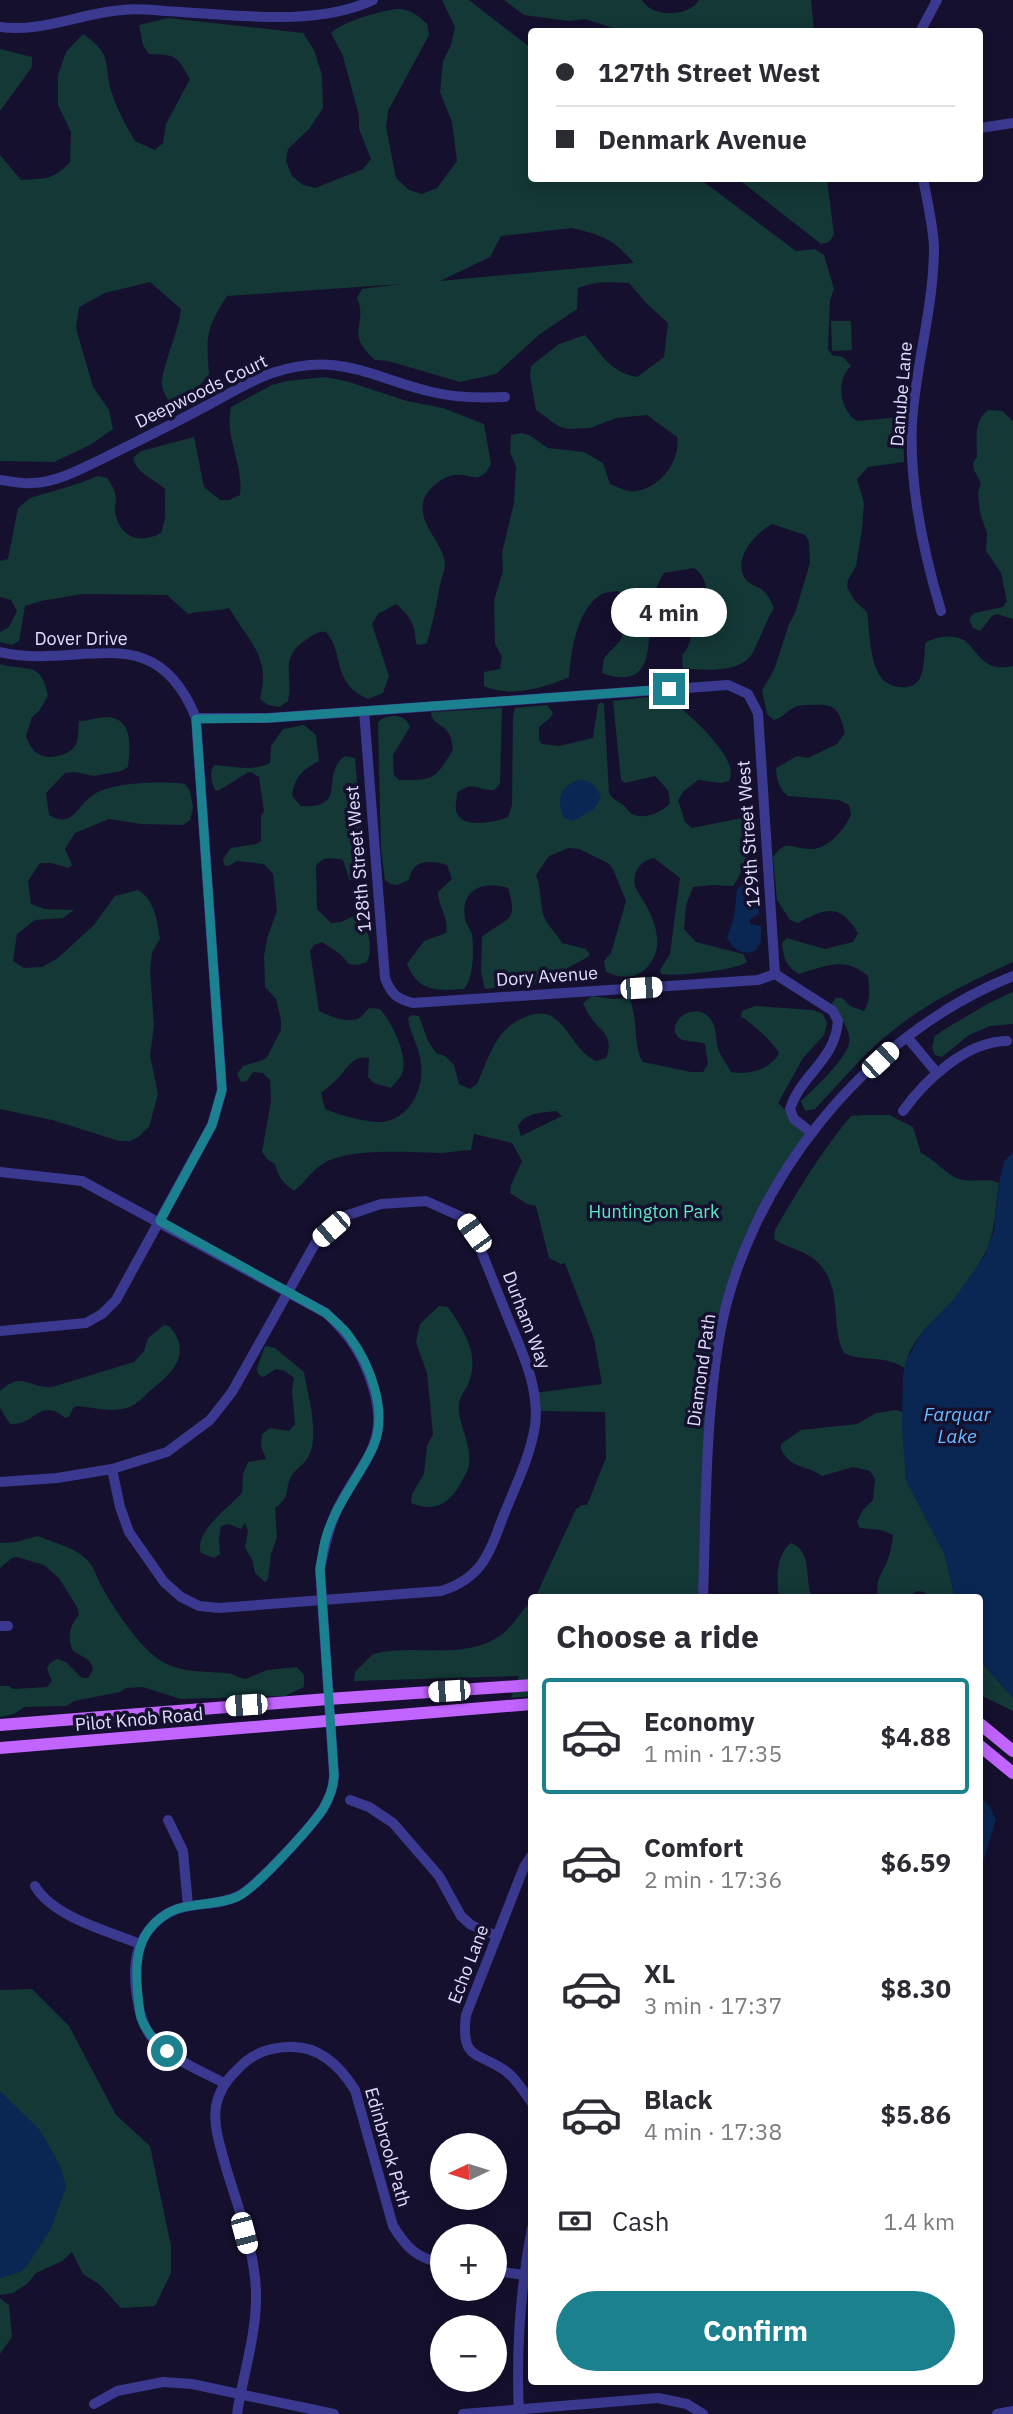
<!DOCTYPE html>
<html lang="en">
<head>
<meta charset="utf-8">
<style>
	:root { --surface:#fff; --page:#f7f7f7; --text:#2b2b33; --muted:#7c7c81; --line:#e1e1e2; --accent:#1c818f }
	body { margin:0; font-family:"IBM Plex Sans",sans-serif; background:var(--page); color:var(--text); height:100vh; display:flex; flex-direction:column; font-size:26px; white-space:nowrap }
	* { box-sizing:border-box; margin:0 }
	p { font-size:23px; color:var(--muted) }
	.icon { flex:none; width:38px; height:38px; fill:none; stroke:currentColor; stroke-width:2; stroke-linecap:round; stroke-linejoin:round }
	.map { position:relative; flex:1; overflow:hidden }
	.side { position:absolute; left:528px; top:1594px; width:455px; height:791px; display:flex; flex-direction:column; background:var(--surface); border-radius:7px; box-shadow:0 4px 18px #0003 }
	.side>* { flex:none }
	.guide { position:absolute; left:528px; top:28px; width:455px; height:154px; border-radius:7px; box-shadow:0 4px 18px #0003; display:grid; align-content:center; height:154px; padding:0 28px; background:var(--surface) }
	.needle { width:46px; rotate:266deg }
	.buttons { position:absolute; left:430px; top:2133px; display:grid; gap:14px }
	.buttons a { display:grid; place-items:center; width:77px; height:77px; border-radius:50%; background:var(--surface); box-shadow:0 4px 18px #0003; font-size:35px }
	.end { position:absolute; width:32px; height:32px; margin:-16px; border:9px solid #1c818f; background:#fff; box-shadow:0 0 0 4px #fff }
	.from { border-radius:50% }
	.bubble { position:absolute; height:49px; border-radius:24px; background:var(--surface); box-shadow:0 4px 18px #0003; font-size:23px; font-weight:700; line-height:49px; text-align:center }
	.car { position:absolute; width:21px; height:42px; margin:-21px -10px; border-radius:9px; box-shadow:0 0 5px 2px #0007; background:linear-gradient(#fff 24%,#345 0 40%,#fff 0 76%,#345 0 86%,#fff 0) }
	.guide b { display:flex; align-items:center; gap:24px; height:66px; font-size:26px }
	.guide b+b { border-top:2px solid var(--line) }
	.guide i { width:18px; height:18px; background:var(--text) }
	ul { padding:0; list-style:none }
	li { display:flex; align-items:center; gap:21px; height:116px; margin:0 14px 10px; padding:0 14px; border:4px solid transparent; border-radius:7px }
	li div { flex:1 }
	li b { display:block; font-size:26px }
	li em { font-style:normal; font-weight:700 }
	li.active { border-color:var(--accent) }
	li>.icon { width:63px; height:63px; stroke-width:1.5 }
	h2 { padding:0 28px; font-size:32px; line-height:84px }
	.pay { display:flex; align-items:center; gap:18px; height:77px; padding:0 28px; font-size:26px }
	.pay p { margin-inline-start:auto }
	.primary-button { display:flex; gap:14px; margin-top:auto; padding:14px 28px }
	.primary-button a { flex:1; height:80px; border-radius:42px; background:var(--accent); color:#fff; font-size:28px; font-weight:700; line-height:80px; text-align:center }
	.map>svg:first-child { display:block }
</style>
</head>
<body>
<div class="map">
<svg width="1013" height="2414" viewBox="0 0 1013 2414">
	<rect width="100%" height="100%" fill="#15102e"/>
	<!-- green -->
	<g fill="#133836" fill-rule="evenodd">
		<path d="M442 0H469L532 49V178L700 179 796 251 815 249 824 255 834 289 830 300 828 349 832 355 843 357 851 366C835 380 840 411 857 421L903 417 904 462 868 467 857 479 864 503 862 530 856 566 848 580 847 587 855 601 867 612C870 632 869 658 880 676 888 689 915 693 921 676 924 667 925 653 925 643 937 636 951 634 964 640 982 656 984 672 1013 666V962C971 981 926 1003 891 1032 862 1055 840 1083 815 1109L805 1111 801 1101C813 1090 845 1060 849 1044 852 1030 838 1014 832 1003L836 998H842L850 1006 864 1011C871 1000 869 989 868 976 844 956 826 966 799 974 785 965 784 959 782 943L787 938 825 949 853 942 858 933C840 904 827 907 798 923L790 920 777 900 773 857C786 839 790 848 808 849 827 851 844 830 851 815L849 805 839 800 788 796C780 791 776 778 776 768L797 756 808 758 837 744 845 733C839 709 836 703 810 705 804 705 798 705 793 708 785 712 783 718 774 720L767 714 762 690 774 670 789 624 795 613 810 563 809 541 805 535 772 524C755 533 730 561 747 581 751 585 757 586 761 589 768 594 771 601 774 608 765 623 760 639 752 654 739 674 703 670 683 668L682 655C689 648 690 640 693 630 696 624 703 619 705 612 709 596 708 577 694 568L664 573C659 582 653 592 652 603 646 637 659 693 602 673L604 658 620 641 627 622 633 615 634 604 618 591C613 592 606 592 602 594 577 608 571 651 569 677 545 688 509 698 484 686V672L500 669 502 657 495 644 494 600 503 571 502 553 514 503 516 467 510 452 511 435 521 433 529 435 548 448 584 452 603 463 610 484C618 487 628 493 637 491 661 487 681 460 677 437L647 415 616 418 590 428 568 429 558 426 536 410 530 376 531 366 559 344 585 335C602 355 610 372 637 377L664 357 668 323 647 304 629 283C611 282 595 281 578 288L577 309 540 334 496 374 460 382 388 361 375 360C343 332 369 326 357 298L362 289 401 284 227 296C206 329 206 335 209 374L190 398 169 401C165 395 161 388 162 380 165 358 178 334 181 309L150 282 105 293 79 307 76 328 93 387 109 410 113 429 90 445 54 462 0 461V155L21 180C46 178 52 181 70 162L71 132 58 105V75L66 52 83 34C116 57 102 65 113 96 118 112 127 127 135 141L155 150 163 143 166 124 190 79C176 55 177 55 149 54L143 45 139 25 168 18 303 33 314 50 322 75 323 108 309 129 288 149 286 161 292 176 303 185 315 188 363 169 371 159 359 129V116L343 56 331 33C342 22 382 10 398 9 410 9 419 16 427 24L429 35 388 111 386 127 396 178 409 190 422 194 437 188 457 161 452 122 440 92 443 61 451 45 455 27ZM572 228C604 236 612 238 634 263L440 281 490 257 501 236Z"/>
		<path d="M504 0H642C651 18 690 17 699 0H811L814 31 663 32 613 28 585 19 568 21 524 15Z"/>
		<path d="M0 49 32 57V67L0 111Z"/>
		<path d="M738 179H827L834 235 829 242 821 244Z"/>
		<path d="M831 321H851L852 350 832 351Z"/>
		<path d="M325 377 346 381 407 401 443 408 484 424 491 464C480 486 471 473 454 475 442 477 430 487 425 497 414 521 443 541 445 563 445 572 440 581 439 590 436 608 432 625 427 643L420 645 416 644C415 624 411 617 396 604L378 614 372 624 389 676 383 693 368 699C331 683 345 654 326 632 317 631 313 635 306 640 278 658 294 676 288 701L280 707 268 705 260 699C271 656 249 642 229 608 217 612 203 610 188 614L167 595 83 594 41 601 25 606 19 641 12 645 0 642V632L9 627 17 611 11 600 0 597V561L8 559 18 508 30 498 77 484 98 476 107 478C110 482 114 488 115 493 117 499 115 505 115 511 119 537 139 545 161 533L165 519V489C153 478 138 475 133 458L141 451 194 437 204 487 220 500H229L240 495C244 465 224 437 231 407L272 385 287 381Z"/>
		<path d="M988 410 1002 411 1013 421V619L997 614 992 616 980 631 973 628 969 619 974 613 1003 607 1007 601 1001 573 986 551 987 533 980 513 978 492 981 483 974 470 973 463 977 457C977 439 973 422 988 410Z"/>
		<path d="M0 664C28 672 41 660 48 696L39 711 32 717 26 736C29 744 32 751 40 755 50 760 71 755 76 744 79 738 78 727 79 721 88 721 98 717 107 717 134 718 130 749 128 767L121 771 94 776 75 772 65 773 46 793 49 815C73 830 78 804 93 795 111 782 163 781 185 784L190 791 193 807 190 820 183 825 141 824 109 819 75 833 65 849 72 865 68 868 51 863H40L28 881 31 904 45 909 74 910 63 918 35 920 17 934 13 961 24 968 42 967 58 958 94 925 115 896 138 890C155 900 157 921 160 939L152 952 150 970 154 1026 150 1055 158 1094 149 1127 138 1137 130 1141H119L52 1120 0 1109Z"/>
		<path d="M667 695C683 711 742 757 729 781L721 783 698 780 684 791 678 800 685 822 692 828 742 818 748 820C752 839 745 871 733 886L711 885 693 887 686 905 684 929 696 942 743 954 747 962C737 970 674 977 661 974L660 970 670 954 680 878 654 858C641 860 632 872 635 886 637 892 643 900 646 905 658 927 665 953 643 971 631 980 618 977 606 972L604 961 611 953 626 901 613 869 608 863 579 849 569 848 549 856 536 875C541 888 540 901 543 914 546 924 557 934 562 943L586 949 590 955 586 958 540 983 485 989 481 972 482 937C507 916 519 924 508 888 484 880 460 889 465 919 466 924 470 929 472 934 474 949 474 978 464 989 437 991 418 992 407 964L424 941 446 933C449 917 438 907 438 892L452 879 447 865C430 860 412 859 409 880L397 885 390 884 385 880 381 850 378 722C389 713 405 713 410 727L393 755 394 775 399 780C435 780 434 780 453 750 452 744 452 737 447 731 441 723 432 724 431 712L502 708 500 784 494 790C477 791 474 780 457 793 457 798 455 806 456 811 461 830 496 822 508 817L512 805 513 716 515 708 547 705 553 713 551 717 539 727V740L542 744 559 746 593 738 598 705 601 702 604 704 609 793C613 800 616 800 622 804 626 807 630 814 634 815 646 819 663 812 670 803L668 790 655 776 625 783 621 780 613 701Z"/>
		<path d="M304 725 316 735 319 761C302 770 295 776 292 796L301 806C350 809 319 775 345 756L355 758 361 831 359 874 350 881 343 860C332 858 323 856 316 866L317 909 331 923 341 922 356 915 360 916C368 931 374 946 367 962L358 965 349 964 340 954 322 942 314 945 310 951 319 1011C330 1016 349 1025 361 1017 364 1014 366 1011 369 1008L380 1009C392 1023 409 1055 402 1074 400 1079 394 1083 391 1088L374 1083 368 1077 369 1058C354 1055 349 1065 340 1076 335 1082 328 1087 321 1093L325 1109C338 1115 369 1123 383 1122 410 1118 424 1089 421 1064 420 1048 410 1034 408 1018L412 1015 419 1016 428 1041 436 1053 445 1056 454 1065 459 1084 470 1089 477 1084C490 1055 496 1027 528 1016 536 1013 547 1012 554 1018 572 1031 576 1052 596 1061L606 1058C613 1041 606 1034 595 1023 590 1017 586 1010 583 1003L592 996 612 999 629 998C639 1017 632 1046 643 1062L691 1072H703L708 1064 705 1044C698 1041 684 1042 679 1038 664 1025 692 1000 709 1017 717 1026 715 1037 718 1048 720 1056 727 1064 731 1072 747 1076 772 1069 779 1053 776 1045 749 1020 741 1017L742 1011 755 1006 813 1010 823 1014 827 1023 824 1035 803 1058 778 1103 811 1134 763 1216 730 1301 712 1407 704 1598H535L576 1509 582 1505H587L606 1458 605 1412 536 1411 535 1393 602 1384 594 1339 565 1263 561 1264 549 1258 536 1206 527 1204 510 1193 511 1185 522 1161 512 1143 474 1134 471 1150C460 1150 450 1153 439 1153 410 1152 351 1148 326 1162 312 1169 306 1182 294 1191 284 1184 278 1177 275 1164L268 1160 262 1152 271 1101 270 1080 263 1073 253 1072 247 1081 241 1082 237 1074 243 1066 263 1060 267 1057 281 1030V1020L276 999 265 987V981L264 956 268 935 277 911 273 874 264 864 237 861 228 866 224 865 223 859 231 848 256 844 261 841V816L264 811 259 777 251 772 247 773 218 791 215 790C211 781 209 774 214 765 233 766 251 772 270 763L271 746 283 729ZM556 1111 562 1116 521 1136 518 1126C526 1112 541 1113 556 1111Z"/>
		<path d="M1013 992V1024L990 1026 969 1035 942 1057 935 1055 932 1048 935 1036 945 1029 989 1003Z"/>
		<path d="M863 1115H889L913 1127 921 1153C934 1159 948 1176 959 1179 973 1183 987 1177 999 1183 995 1208 996 1235 983 1257 975 1271 965 1285 955 1298 937 1319 909 1339 905 1368 882 1354 866 1363 844 1353 829 1324 845 1285 814 1259 802 1249 786 1248 774 1239L775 1230C798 1190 821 1152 851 1116Z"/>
		<path d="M439 1306 448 1307C463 1329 480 1354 469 1382 466 1391 459 1395 459 1406 458 1425 472 1444 469 1464 469 1469 465 1475 463 1479 452 1501 437 1514 411 1503L412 1494 424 1474 427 1446 433 1434 427 1373 416 1342 420 1324Z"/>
		<path d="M164 1325 169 1326C193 1352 173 1373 152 1389 144 1396 136 1406 126 1408 109 1413 93 1407 77 1406L73 1408 69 1417 65 1418C40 1396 34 1427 10 1424L0 1408V1391C23 1370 29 1389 52 1387L134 1362 144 1351 148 1338Z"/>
		<path d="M265 1346 275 1348 304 1372C308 1396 321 1438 307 1459 303 1465 296 1469 292 1475 283 1490 293 1495 275 1508L277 1537 271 1554 268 1579 265 1582 255 1573 252 1559 245 1548 248 1531 245 1523 241 1529 229 1524 221 1526 219 1539 220 1554 214 1558 201 1553C193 1533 229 1507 242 1493L243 1474 248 1462 266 1459 261 1446 262 1434 270 1428 289 1431 295 1424 292 1391 294 1378 285 1371 276 1369 263 1377 258 1374 257 1368Z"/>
		<path d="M896 1410 903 1412 906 1480 945 1555 955 1598H928L924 1592 917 1591 907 1598H879C874 1583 880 1577 886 1564 890 1556 892 1544 893 1535L881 1530 860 1528 857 1522 862 1511 873 1500 875 1479 870 1471 853 1467 822 1476C806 1464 791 1470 781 1449V1444L801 1430 857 1424 876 1413Z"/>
		<path d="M38 1536C56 1544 77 1547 90 1563 95 1570 98 1580 102 1587 114 1609 141 1650 163 1662 182 1673 205 1671 226 1673 233 1673 239 1678 246 1679L267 1670 297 1667 304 1675V1687L285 1696 181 1699 143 1687 126 1688 120 1692 74 1701 67 1706 24 1707 14 1714 0 1717V1686H9L13 1689 47 1687 52 1681 47 1669C49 1663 52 1661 58 1659L67 1663 82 1678H88L93 1670C91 1657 83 1658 73 1651 67 1638 69 1626 79 1615L77 1607 59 1578 44 1565 17 1557 12 1558 0 1568V1543L16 1542Z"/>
		<path d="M791 1543C813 1551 804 1579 812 1598H779C777 1579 775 1556 791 1543Z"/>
		<path d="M532 1601V1696L511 1698 519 1676 354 1681 355 1672 373 1654C414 1643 460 1661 498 1637 513 1628 519 1612 532 1601Z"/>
		<path d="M980 1661 1013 1698V1711L980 1695Z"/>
		<path d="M32 1989 69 2026 116 2115 150 2146 171 2246V2273L155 2306 121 2308 99 2284 83 2274 72 2252 62 2261 36 2273 27 2284 13 2293 0 2295V1990Z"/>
		<path d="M0 2298 9 2305 12 2337 0 2354Z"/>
	</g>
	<!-- water -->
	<g fill="#0a2653">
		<path d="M578 780C591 780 597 786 601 798L594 809 573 821 564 818C556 801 560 786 578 780Z"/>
		<path d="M748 881 758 885 759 914 750 919V924L761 926V942L756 950C743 957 732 949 727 937L734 918 737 889Z"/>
		<path d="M1013 1152V1698L980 1661V1598H955L945 1555 906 1480 902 1428 903 1376 906 1361 923 1331 955 1298 985 1255 994 1231 999 1183 1004 1162Z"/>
		<path d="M980 1798 989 1805 996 1820 980 1872Z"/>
		<path d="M0 2091 40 2130 61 2167 66 2187 51 2229 27 2266 20 2272 0 2278Z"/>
	</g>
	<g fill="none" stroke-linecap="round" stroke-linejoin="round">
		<!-- minor -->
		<g stroke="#3a398f" stroke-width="10">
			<path d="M0 27C40 33 82 13 122 10 136 8 151 10 165 11 229 14 314 28 373 0"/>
			<path d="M920 32 937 0"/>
			<path d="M980 128 1013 123"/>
			<path d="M923 178C927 200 933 225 934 247 934 306 916 363 912 422 909 485 923 551 941 611"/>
			<path d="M0 480C10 481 21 484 32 483 59 482 82 468 106 457 140 440 173 424 206 406 227 395 249 381 272 373 340 351 369 377 432 392 456 398 480 398 505 397"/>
			<path d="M0 652C81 671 154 614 196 718L222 1090 212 1125 116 1300 102 1314 86 1323 0 1331"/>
			<path d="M364 711 385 978C391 994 397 999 413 1003L758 980 775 974 833 1011 838 1021C835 1061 801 1074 790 1109L794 1119 812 1133"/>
			<path d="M196 718H268L728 685 748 694 758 713 775 974"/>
			<path d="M907 1037 937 1073"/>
			<path d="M903 1111C925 1080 967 1041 1007 1041"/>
			<path d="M0 1172 82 1181 326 1313C350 1336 362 1353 372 1384 392 1446 360 1461 336 1512 328 1530 324 1549 320 1569L334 1774C334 1785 329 1799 323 1809 311 1827 256 1888 238 1896 214 1908 185 1900 162 1917 151 1925 142 1938 138 1951 131 1975 137 2025 156 2042 174 2060 201 2071 224 2083"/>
			<path d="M0 1482 57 1478 112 1469 167 1452 210 1420 232 1392 316 1242 345 1216 381 1204 426 1201 462 1217 474 1233C485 1261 497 1290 508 1318 522 1352 540 1388 535 1426 530 1457 515 1487 503 1517 489 1554 482 1578 441 1591L219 1608 199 1606 181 1597 164 1582 129 1532 120 1507 112 1469"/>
			<path d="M703 1598C706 1512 705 1424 719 1339 745 1184 867 1034 1013 976"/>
			<path d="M0 1626H8"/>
			<path d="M350 1800 369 1807 393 1823 439 1876 461 1916 471 1925 497 1936"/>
			<path d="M168 1820 183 1851 188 1906"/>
			<path d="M532 1855 524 1867 466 2015C460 2062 479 2051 507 2072 517 2080 524 2092 532 2103"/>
			<path d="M35 1886C53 1917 108 1931 140 1944"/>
			<path d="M495 2271 532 2276"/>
			<path d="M94 2404 117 2391 163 2382 192 2384 334 2414"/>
			<path d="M237 2414C243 2374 257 2334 256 2293 255 2250 237 2205 225 2164 220 2145 213 2126 216 2106 219 2091 226 2080 237 2070 251 2054 267 2048 288 2047 319 2045 340 2066 355 2090L393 2226C406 2247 417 2259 443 2263"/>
			<path d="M463 2414 658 2398 687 2404 703 2414"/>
			<path d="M519 2414C516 2351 520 2290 532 2228"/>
			<path d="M997 2414 1013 2411"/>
		</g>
		<!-- major -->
		<g stroke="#c264ff" stroke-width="12">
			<path d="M980 1724 1013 1751"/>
			<path d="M0 1725 328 1699 532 1685"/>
			<path d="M980 1746 1013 1773"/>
			<path d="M0 1748 532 1704"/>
		</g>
	</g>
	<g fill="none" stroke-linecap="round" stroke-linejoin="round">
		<!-- route -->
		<path stroke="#1c818f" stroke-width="9" d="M167 2051C156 2042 146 2032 141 2018 139 2011 139 2003 138 1996 135 1966 135 1934 165 1915 186 1901 213 1907 237 1897 255 1889 310 1828 323 1809 329 1799 334 1785 334 1774L320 1569C322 1558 323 1547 326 1537 336 1504 359 1477 373 1447 389 1412 370 1364 349 1336 343 1327 333 1320 326 1313L160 1221 212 1125 222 1090 196 719 268 718 669 689"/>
	</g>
	<g text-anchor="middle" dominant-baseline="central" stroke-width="7" stroke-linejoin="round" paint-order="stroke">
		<!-- street labels -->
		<g font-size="18" fill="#e0ddff" stroke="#15102e">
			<text transform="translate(201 391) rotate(-26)">Deepwoods Court</text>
			<text transform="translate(901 394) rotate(-85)">Danube Lane</text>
			<text x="81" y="638">Dover Drive</text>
			<text transform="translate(748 834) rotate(-94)">129th Street West</text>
			<text transform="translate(358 859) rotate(-95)">128th Street West</text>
			<text transform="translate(547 976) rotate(-4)">Dory Avenue</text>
			<text transform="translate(527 1320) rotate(69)">Durham Way</text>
			<text transform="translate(701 1370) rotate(-82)">Diamond Path</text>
			<text transform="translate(139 1719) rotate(-5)">Pilot Knob Road</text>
			<text transform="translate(468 1964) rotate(-69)">Echo Lane</text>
			<text transform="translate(388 2147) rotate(74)">Edinbrook Path</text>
		</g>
		<!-- park labels -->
		<g font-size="18" fill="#60e8c4" stroke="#15102e">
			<text x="654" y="1211">Huntington Park</text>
		</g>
		<!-- water labels -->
		<g font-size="19" font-style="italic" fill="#6bbdff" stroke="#15102e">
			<text x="957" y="1414">Farquar<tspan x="957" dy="22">Lake</tspan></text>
		</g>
	</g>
</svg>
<div class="buttons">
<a><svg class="needle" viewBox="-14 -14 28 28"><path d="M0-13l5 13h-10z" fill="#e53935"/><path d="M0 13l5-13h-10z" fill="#7c7c81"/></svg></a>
<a>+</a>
<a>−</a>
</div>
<i class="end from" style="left:167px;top:2051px"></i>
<i class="end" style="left:669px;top:689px"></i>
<div class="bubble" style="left:611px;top:588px;width:116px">4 min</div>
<i class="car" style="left:641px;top:988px;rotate:86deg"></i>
<i class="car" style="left:880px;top:1060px;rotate:47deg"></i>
<i class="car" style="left:331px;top:1229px;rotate:229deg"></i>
<i class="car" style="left:474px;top:1233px;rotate:324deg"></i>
<i class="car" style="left:449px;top:1691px;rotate:266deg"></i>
<i class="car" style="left:246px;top:1705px;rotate:266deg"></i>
<i class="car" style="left:244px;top:2233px;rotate:165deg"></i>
<div class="guide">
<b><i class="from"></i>127th Street West</b>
<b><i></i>Denmark Avenue</b>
</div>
<section class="side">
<h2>Choose a ride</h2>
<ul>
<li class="active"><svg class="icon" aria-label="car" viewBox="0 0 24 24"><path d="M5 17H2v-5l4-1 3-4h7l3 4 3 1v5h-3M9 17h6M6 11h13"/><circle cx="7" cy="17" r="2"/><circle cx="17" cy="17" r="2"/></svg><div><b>Economy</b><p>1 min · 17:35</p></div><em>$4.88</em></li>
<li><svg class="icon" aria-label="car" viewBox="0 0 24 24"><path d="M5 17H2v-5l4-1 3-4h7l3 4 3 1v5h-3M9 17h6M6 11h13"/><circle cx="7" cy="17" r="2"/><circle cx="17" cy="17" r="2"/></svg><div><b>Comfort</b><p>2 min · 17:36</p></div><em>$6.59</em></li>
<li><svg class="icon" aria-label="car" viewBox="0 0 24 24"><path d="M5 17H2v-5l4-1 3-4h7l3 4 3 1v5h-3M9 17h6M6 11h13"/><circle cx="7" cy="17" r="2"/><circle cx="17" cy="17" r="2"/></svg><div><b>XL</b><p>3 min · 17:37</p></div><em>$8.30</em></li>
<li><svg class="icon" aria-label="car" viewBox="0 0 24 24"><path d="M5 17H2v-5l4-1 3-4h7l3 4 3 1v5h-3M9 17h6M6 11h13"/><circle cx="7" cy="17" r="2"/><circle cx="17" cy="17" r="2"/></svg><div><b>Black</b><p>4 min · 17:38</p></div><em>$5.86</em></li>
</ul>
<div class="pay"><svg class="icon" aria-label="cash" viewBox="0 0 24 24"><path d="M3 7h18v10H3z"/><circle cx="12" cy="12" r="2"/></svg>Cash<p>1.4 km</p></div>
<div class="primary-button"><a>Confirm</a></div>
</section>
</div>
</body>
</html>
